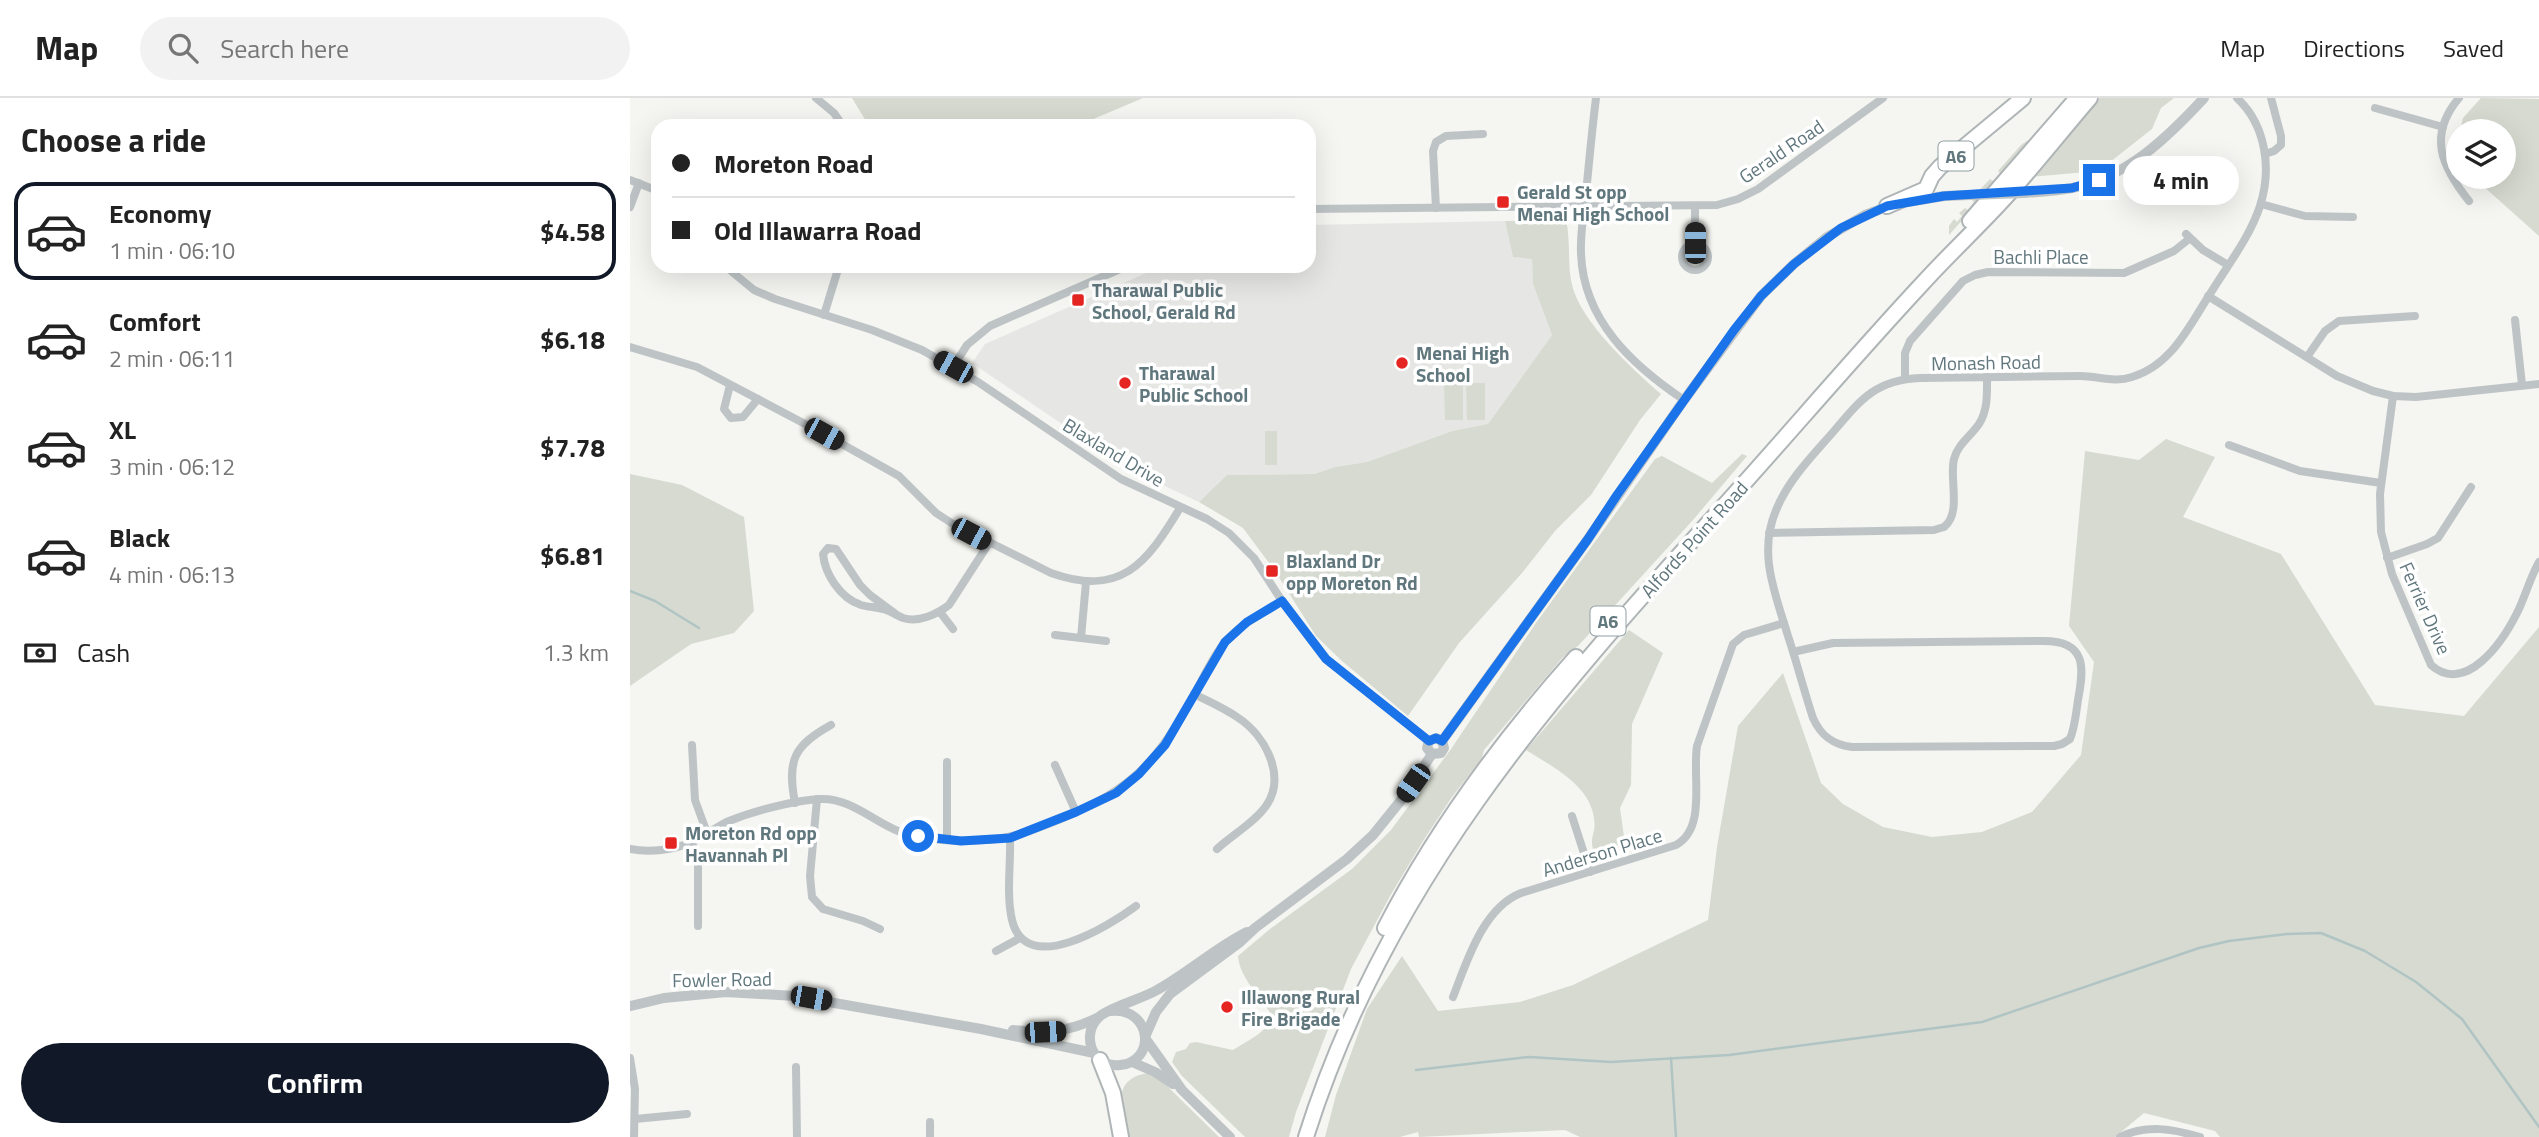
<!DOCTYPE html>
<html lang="en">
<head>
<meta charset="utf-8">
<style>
	:root { --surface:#fff; --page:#f2f2f2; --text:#222; --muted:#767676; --line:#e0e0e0; --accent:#111827 }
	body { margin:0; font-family:"Titillium Web",sans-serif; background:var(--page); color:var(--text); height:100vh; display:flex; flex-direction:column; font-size:26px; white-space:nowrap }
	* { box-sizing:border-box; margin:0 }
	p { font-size:23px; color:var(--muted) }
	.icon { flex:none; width:38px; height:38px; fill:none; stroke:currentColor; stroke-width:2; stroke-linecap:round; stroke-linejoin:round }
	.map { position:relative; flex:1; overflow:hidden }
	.sheet { display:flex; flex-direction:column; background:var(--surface); width:630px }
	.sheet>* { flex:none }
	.hud { position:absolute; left:21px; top:21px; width:665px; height:154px; border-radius:21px; box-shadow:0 7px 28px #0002; display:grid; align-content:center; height:154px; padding:0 21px; background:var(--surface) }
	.buttons { position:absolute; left:1816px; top:21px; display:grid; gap:14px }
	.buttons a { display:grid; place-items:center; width:70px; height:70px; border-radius:50%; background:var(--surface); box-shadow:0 7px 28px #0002; font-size:35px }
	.end { position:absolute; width:32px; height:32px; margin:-16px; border:9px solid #1a73e8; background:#fff; box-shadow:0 0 0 4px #fff }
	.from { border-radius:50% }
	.bubble { position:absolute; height:49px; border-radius:24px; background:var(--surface); box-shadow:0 7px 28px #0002; font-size:23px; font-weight:700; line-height:49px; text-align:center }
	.car { position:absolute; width:21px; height:42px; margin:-21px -10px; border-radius:9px; box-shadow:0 0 5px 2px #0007; background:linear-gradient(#222 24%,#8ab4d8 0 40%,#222 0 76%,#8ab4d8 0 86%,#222 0) }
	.hud b { display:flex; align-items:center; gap:24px; height:66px; font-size:26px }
	.hud b+b { border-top:2px solid var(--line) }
	.hud i { width:18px; height:18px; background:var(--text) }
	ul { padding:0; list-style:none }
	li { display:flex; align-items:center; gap:21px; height:98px; margin:0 14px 10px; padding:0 7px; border:4px solid transparent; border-radius:21px }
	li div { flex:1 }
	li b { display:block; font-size:26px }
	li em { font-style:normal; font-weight:700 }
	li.selected { border-color:var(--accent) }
	li>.icon { width:63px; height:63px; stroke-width:1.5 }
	h2 { padding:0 21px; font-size:32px; line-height:84px }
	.pay { display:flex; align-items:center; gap:18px; height:77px; padding:0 21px; font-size:26px }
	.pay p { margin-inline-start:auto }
	.action { display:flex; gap:14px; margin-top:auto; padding:14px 21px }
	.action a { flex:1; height:80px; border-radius:42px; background:var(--accent); color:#fff; font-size:28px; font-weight:700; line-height:80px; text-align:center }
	header { display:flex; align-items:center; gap:42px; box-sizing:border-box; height:98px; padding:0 35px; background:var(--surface); border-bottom:2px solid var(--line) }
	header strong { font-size:33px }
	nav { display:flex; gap:38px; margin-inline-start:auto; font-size:24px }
	.search { width:490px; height:63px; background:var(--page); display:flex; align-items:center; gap:18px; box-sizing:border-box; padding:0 24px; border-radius:38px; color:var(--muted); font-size:26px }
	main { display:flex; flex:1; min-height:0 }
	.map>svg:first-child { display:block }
</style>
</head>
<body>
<header>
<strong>Map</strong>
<div class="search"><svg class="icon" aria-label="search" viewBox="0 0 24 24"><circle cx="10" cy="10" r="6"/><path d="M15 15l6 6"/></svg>Search here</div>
<nav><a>Map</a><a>Directions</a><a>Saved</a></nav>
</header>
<main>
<section class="sheet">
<h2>Choose a ride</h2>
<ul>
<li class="selected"><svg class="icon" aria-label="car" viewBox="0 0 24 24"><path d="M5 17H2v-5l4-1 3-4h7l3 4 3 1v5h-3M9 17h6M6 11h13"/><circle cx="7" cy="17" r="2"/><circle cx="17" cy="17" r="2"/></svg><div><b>Economy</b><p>1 min · 06:10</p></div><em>$4.58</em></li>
<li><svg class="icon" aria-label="car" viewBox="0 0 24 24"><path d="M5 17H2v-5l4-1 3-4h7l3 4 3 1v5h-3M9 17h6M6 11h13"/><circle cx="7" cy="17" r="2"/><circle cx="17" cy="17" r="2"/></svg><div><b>Comfort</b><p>2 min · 06:11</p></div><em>$6.18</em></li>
<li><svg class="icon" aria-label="car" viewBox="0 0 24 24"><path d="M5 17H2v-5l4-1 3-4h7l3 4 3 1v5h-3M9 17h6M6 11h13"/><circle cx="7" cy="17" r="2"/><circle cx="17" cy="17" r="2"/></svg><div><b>XL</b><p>3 min · 06:12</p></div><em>$7.78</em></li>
<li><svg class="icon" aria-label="car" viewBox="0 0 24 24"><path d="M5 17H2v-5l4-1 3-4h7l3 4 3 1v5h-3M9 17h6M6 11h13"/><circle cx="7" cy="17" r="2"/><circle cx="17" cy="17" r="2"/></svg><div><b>Black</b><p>4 min · 06:13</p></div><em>$6.81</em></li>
</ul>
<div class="pay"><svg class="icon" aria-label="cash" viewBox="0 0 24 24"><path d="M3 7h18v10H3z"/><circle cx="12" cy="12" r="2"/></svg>Cash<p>1.3 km</p></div>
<div class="action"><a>Confirm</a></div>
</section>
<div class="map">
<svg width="1909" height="1039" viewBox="0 0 1909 1039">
	<rect width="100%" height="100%" fill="#f5f5f1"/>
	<!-- built -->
	<path fill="#e6e6e5" d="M875 123 883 159 902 160 903 186 922 237 858 326 822 333 737 364 705 369 684 376 597 377 569 404 524 383 479 358 342 265 355 246 532 168H679V127Z"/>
	<!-- green -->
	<g fill="#d6dad0">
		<path d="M222 0H513L447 28H239Z"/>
		<path d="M1470 0H1544L1531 10 1522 31 1480 64 1457 74 1400 79Z"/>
		<path d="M1851 0 1909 1V138L1843 79H1874V33H1830L1833 20Z"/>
		<path d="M1398 42 1395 52 1319 137V128L1324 121 1327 124 1332 118 1329 115 1335 110 1338 112 1344 104 1341 101 1360 81 1363 83 1370 75 1368 73 1391 47Z"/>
		<path d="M936 122C941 143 937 166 942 187 951 224 1002 271 1031 296L1010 322 961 397 925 433 892 475 829 545 778 618 712 563 686 538 645 473 613 430 569 404 597 377 684 376 705 369 737 364 822 333 858 326 922 237 903 186 902 161 883 159 875 123Z"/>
		<path d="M814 285H833V322H815Z"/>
		<path d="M836 285H855V322H837Z"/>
		<rect x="635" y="333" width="12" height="34"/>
		<path d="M1536 341 1585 359 1553 419 1651 456 1745 607 1834 618 1909 529V1039H1590L1585 1033 1514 1015 1485 1039H950L935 1032 789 1039 788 1034 770 1039H695L706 997 737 911 772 858 808 913 890 904 943 887 1078 822 1087 749 1108 628 1153 575 1191 685 1213 706 1253 729 1302 739 1352 734 1402 714 1451 657 1464 564 1439 528 1455 353 1509 362Z"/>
		<path d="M1112 356 1117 358 1063 422 948 548 933 559 854 652 852 660 822 699 793 743 760 798 721 871 666 1014 659 1039H615L552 978 542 964 546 954 556 951 560 945 566 944 603 952C617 943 636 935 643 919 631 899 610 881 608 858L640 831 722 771 761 732 821 651 906 525 1025 361 1032 358 1082 385Z"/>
		<path d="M0 376 52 387 114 419 124 513 104 535 61 546 0 588Z"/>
		<path d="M999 532 1033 555 1002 626 1001 687 990 710 996 753 967 762C956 738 967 739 964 720 960 687 921 668 896 652Z"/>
		<path d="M518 975 537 988 589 1039H496C492 1012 480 981 518 975Z"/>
	</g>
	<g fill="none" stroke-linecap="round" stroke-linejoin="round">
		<!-- stream -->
		<g stroke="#b1c4c4" stroke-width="2.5">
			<path d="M0 493 25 503 69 530"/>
			<path d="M1041 960 1046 1039"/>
			<path d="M786 972 899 959 981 964 1099 957 1352 924 1569 850 1599 843 1657 836 1691 835 1735 853 1786 884 1832 921 1909 1029"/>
		</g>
		<!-- trunk casing -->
		<g stroke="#afb5b7" stroke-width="18">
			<g id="trunk">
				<path d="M1257 108 1296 91 1302 78 1310 69 1393 0"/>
				<path d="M1340 123 1447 0"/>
				<path d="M755 830C806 731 872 642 946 559"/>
				<path d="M470 962 483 995 491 1039"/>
				<path d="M676 1039C755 787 916 603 1090 412 1158 337 1223 260 1292 186 1322 153 1354 124 1383 91 1410 61 1434 30 1460 0"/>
			</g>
		</g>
		<!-- minor -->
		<g stroke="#bec4c6" stroke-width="8">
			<path d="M186 0 204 15 213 28"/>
			<path d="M966 0C962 32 959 64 956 96 954 115 950 135 951 155 953 222 1002 267 1054 302"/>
			<path d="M1829 0C1797 38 1812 69 1839 103"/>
			<path d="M1745 10 1813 29"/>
			<path d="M1635 56 1644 53 1651 47V38L1641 0"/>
			<path d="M0 82 28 93"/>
			<path d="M1631 106 1675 118 1723 119"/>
			<path d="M0 109 9 85"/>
			<path d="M806 110 803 53 806 44 816 38 853 36"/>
			<path d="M679 111 1087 107 1108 101 1128 91 1253 0"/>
			<path d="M1556 136 1573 152 1598 167"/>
			<path d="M1065 145V108"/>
			<circle cx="1065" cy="159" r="13"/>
			<path d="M95 168 124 192 145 201 242 232 292 252 348 284 491 381 577 421 599 435 624 460 652 503 696 561 799 643"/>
			<path d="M1578 198 1707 278 1743 293 1763 298 1786 299 1909 286"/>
			<path d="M194 217 209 168"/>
			<path d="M1885 222 1892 287"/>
			<path d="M0 249 67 269 194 336 269 378 306 415 323 426 421 475C491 500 517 465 550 410"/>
			<path d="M1677 259 1695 233 1709 223 1785 218"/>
			<path d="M323 269 337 247 360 228 497 168"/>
			<path d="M1275 281V255L1280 243 1333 183 1345 177 1358 174 1494 175 1544 153 1559 141"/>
			<path d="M100 287 94 311 101 320 113 319 128 301"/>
			<path d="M1763 298 1750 396 1751 434 1762 476 1801 567C1836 598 1873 543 1887 515 1895 499 1900 480 1909 464"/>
			<path d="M1599 347 1670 373 1751 385"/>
			<path d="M1139 435 1304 432 1314 429C1332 415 1319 381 1324 361 1328 346 1340 339 1349 326 1358 312 1357 296 1357 279"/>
			<path d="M1757 460 1797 446 1808 440 1841 389"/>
			<path d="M456 484 451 540 476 543"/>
			<path d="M310 514 323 531"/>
			<path d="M267 517 240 497 230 487 206 451 198 450 193 456C195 476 210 500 231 507 238 509 245 509 253 511 260 513 266 517 273 520 289 525 307 516 319 507L359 445"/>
			<path d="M425 537 451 540"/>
			<path d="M1163 554 1203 545 1414 543C1457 543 1454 570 1448 602 1446 615 1445 629 1440 641L1432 646 1424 648 1222 649C1203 647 1191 638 1183 620 1174 593 1167 565 1158 538 1145 495 1127 454 1147 410 1159 381 1184 356 1204 333 1231 301 1246 282 1290 280 1343 279 1397 279 1450 278 1468 278 1484 285 1502 279 1542 267 1559 228 1580 196 1597 168 1620 139 1630 108 1642 71 1636 27 1607 0"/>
			<path d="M564 596C578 603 594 610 607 619 635 637 657 678 636 708 624 725 602 737 587 751"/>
			<path d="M62 647 65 702 77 735"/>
			<path d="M317 664V742"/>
			<path d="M425 667 446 714"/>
			<path d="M187 701 180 778 182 799 193 811 233 823 250 831"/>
			<path d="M165 705C157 663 163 648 201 627"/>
			<path d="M942 718 960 774"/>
			<path d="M380 739C381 766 376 796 382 822 396 880 479 828 506 808"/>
			<path d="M62 744 68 765V828"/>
			<path d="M0 751C20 755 43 752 62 744 75 738 86 729 99 723 124 713 165 702 191 701 220 700 243 723 268 733 296 744 329 743 357 742 385 740 408 730 433 720 503 691 528 662 564 597 574 579 582 559 596 543 612 525 633 515 652 503"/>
			<path d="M366 853 390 840"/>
			<path d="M823 899C837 863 853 810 891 795L1046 747C1077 730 1062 679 1067 648L1103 546 1114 537 1154 525"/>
			<path d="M0 960 5 991 4 1039"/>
			<path d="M166 969 167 1039"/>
			<path d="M5 1021 57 1016"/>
			<path d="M300 1039V1024"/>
			<path d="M1490 1039C1517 1026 1543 1031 1570 1039"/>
		</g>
		<!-- tertiary -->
		<g stroke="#bec4c6" stroke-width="10">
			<path d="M1393 95C1409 94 1426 93 1442 90 1496 80 1538 39 1574 0"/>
			<path d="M1277 104 1314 98"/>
			<path d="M812 643 958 441 1054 302 1131 198 1164 166 1197 139 1235 117 1262 107"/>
			<path d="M802 656 797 650 799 643 806 640 812 643"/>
			<path d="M802 656 811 655 814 650 812 643"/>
			<path d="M1 908 34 900 96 894 165 898 351 931 464 955"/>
			<path d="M481 913C522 909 527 964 490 967 481 968 472 965 466 958 457 946 458 929 469 919 480 909 512 901 527 892 558 875 585 850 617 834"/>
			<path d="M383 932C416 935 436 935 467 920"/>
			<path d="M515 939 526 914 540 896 609 845 625 830 717 761 743 737 772 701 802 656"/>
			<path d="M515 940 552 992 600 1039"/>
			<path d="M502 964 525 974 543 986"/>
		</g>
		<!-- trunk -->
		<use href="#trunk" stroke="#fff" stroke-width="14"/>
		<!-- tertiary-bridge -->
		<path stroke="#bec4c6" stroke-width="10" d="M1314 98 1393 95"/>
	</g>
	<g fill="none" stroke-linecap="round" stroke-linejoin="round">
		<!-- route -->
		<path stroke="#1a73e8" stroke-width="9" d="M288 738 331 743 380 740 446 714 486 695 509 676 535 647 595 544 617 524 652 503 696 561 799 643 806 640 812 643 958 441 987 397 1104 232 1131 198 1164 166 1211 130 1257 108 1314 98 1442 90 1469 82"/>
	</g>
	<!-- markers -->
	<g fill="#e52522" stroke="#fff" stroke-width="2.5">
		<rect x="866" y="97" width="14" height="14" rx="3.5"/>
		<rect x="441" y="195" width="14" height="14" rx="3.5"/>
		<circle cx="772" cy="265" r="7"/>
		<circle cx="495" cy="285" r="7"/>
		<rect x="635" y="466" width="14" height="14" rx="3.5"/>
		<rect x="34" y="738" width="14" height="14" rx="3.5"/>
		<circle cx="597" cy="909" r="7"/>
	</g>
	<g text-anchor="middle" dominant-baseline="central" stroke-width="7" stroke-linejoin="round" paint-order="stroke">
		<!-- shield labels -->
		<g fill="#fff" stroke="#90a0a4" stroke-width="2">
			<rect x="1308.5" y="43.5" width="35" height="29" rx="5"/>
			<rect x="960.5" y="508.5" width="35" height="29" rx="5"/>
		</g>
		<g font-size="18" font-weight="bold" fill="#60777d">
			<text x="1326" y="58">A6</text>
			<text x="978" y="523">A6</text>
		</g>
		<!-- street labels -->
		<g font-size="19" fill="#60777d" stroke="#fff">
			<text transform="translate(1151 53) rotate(-34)">Gerald Road</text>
			<text x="1411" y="158">Bachli Place</text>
			<text transform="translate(1356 264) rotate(-1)">Monash Road</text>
			<text transform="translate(484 354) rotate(31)">Blaxland Drive</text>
			<text transform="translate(1064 441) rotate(-48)">Alfords Point Road</text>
			<text transform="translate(1796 510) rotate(66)">Ferrier Drive</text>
			<text transform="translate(972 754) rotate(-17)">Anderson Place</text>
			<text transform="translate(92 881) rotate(-1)">Fowler Road</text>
		</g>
		<!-- poi labels -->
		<g font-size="19" font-weight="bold" fill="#60777d" stroke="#fff" text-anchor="start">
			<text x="887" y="93">Gerald St opp<tspan x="887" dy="22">Menai High School</tspan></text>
			<text x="462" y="191">Tharawal Public<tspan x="462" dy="22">School, Gerald Rd</tspan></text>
			<text x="786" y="254">Menai High<tspan x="786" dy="22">School</tspan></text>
			<text x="509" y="274">Tharawal<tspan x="509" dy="22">Public School</tspan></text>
			<text x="656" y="462">Blaxland Dr<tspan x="656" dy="22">opp Moreton Rd</tspan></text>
			<text x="55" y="734">Moreton Rd opp<tspan x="55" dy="22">Havannah Pl</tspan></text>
			<text x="611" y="898">Illawong Rural<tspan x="611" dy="22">Fire Brigade</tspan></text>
		</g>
	</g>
</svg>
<div class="buttons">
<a><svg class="icon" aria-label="layers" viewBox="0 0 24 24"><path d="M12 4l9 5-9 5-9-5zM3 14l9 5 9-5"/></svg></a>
</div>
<i class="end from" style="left:288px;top:738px"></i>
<i class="end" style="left:1469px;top:82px"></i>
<div class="bubble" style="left:1493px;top:58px;width:116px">4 min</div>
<i class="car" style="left:1065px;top:145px;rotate:0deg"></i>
<i class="car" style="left:323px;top:269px;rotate:299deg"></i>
<i class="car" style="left:194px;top:336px;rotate:119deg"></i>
<i class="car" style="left:341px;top:436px;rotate:118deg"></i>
<i class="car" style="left:783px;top:685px;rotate:215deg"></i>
<i class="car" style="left:181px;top:900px;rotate:100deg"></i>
<i class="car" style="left:415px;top:934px;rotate:88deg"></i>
<div class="hud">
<b><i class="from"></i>Moreton Road</b>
<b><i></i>Old Illawarra Road</b>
</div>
</div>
</main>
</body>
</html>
